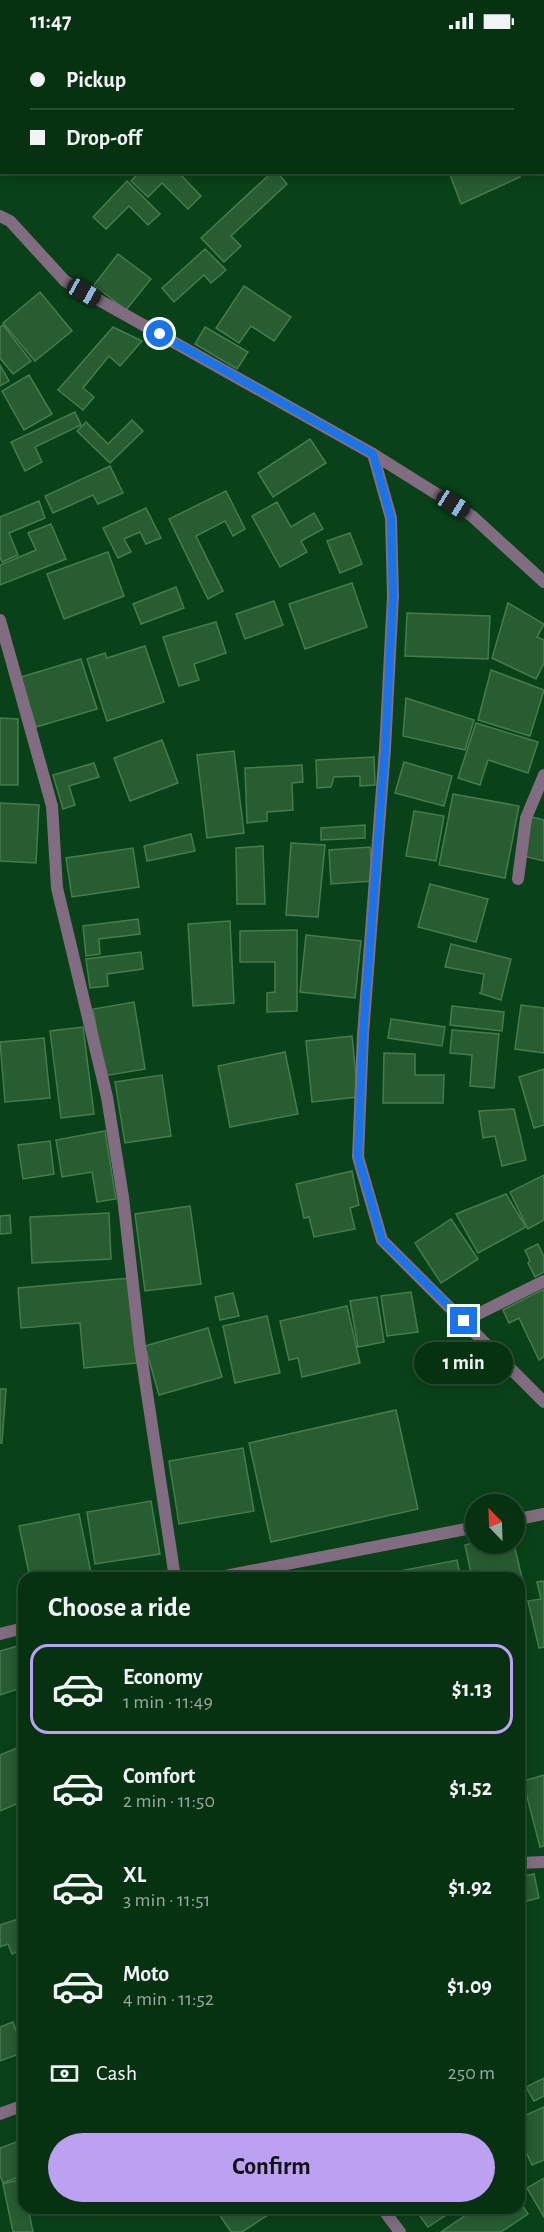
<!DOCTYPE html>
<html lang="en">
<head>
<meta charset="utf-8">
<style>
	:root { --surface:#073212; --page:#103a1b; --text:#f1f3f6; --muted:#98aa9f; --line:#284d32; --accent:#bca0f2 }
	body { margin:0; font-family:"Alegreya Sans",sans-serif; background:var(--page); color:var(--text); height:100vh; display:flex; flex-direction:column; font-size:22px; white-space:nowrap }
	* { box-sizing:border-box; margin:0 }
	p { font-size:20px; color:var(--muted) }
	.icon { flex:none; width:33px; height:33px; fill:none; stroke:currentColor; stroke-width:2; stroke-linecap:round; stroke-linejoin:round }
	.map { position:relative; flex:1; overflow:hidden }
	.sheet { position:absolute; left:18px; top:1530px; width:507px; height:642px; display:flex; flex-direction:column; background:var(--surface); border-radius:18px; box-shadow:0 3px 15px #0003,0 0 0 2px var(--line) }
	.sheet>* { flex:none }
	.guide { position:absolute; left:0px; top:0px; width:544px; height:132px; box-shadow:0 3px 15px #0003,0 0 0 2px var(--line); display:grid; align-content:center; height:132px; padding:0 30px; background:var(--surface) }
	.needle { width:39px; rotate:337deg }
	.tools { position:absolute; left:465px; top:1452px; display:grid; gap:12px }
	.tools a { display:grid; place-items:center; width:60px; height:60px; border-radius:50%; background:var(--surface); box-shadow:0 3px 15px #0003,0 0 0 2px var(--line); font-size:30px }
	.end { position:absolute; width:27px; height:27px; margin:-14px; border:8px solid #1a73e8; background:#fff; box-shadow:0 0 0 3px #fff }
	.from { border-radius:50% }
	.bubble { position:absolute; height:42px; border-radius:21px; background:var(--surface); box-shadow:0 3px 15px #0003,0 0 0 2px var(--line); font-size:20px; font-weight:700; line-height:42px; text-align:center }
	.car { position:absolute; width:18px; height:36px; margin:-18px -9px; border-radius:8px; box-shadow:0 0 4px 2px #0007; background:linear-gradient(#222 24%,#8ab4d8 0 40%,#222 0 76%,#8ab4d8 0 86%,#222 0) }
	.guide b { display:flex; align-items:center; gap:21px; height:57px; font-size:22px }
	.guide b+b { border-top:2px solid var(--line) }
	.guide i { width:15px; height:15px; background:var(--text) }
	ul { padding:0; list-style:none }
	li { display:flex; align-items:center; gap:18px; height:90px; margin:0 12px 9px; padding:0 18px; border:3px solid transparent; border-radius:18px }
	li div { flex:1 }
	li b { display:block; font-size:22px }
	li em { font-style:normal; font-weight:700 }
	li.current { border-color:var(--accent) }
	li>.icon { width:54px; height:54px; stroke-width:1.5 }
	h2 { padding:0 30px; font-size:27px; line-height:72px }
	.pay { display:flex; align-items:center; gap:15px; height:66px; padding:0 30px; font-size:22px }
	.pay p { margin-inline-start:auto }
	.primary-button { display:flex; gap:12px; margin-top:auto; padding:12px 30px }
	.primary-button a { flex:1; height:69px; border-radius:36px; background:var(--accent); color:#111; font-size:24px; font-weight:700; line-height:69px; text-align:center }
	.status { display:flex; justify-content:space-between; align-items:center; height:42px; padding:0 30px; background:var(--surface); direction:ltr }
	.status svg { height:16px; fill:currentColor }
	.map>svg:first-child { display:block }
</style>
</head>
<body>
<div class="status"><b>11:47</b><svg viewBox="0 0 49 12"><path d="M0 12V9h3v3zM5 12V6h3v6zM10 12V3h3v9zM15 12V0h3v12zM26 1h20v11H26zM47 4h2v5h-2z"/></svg></div>
<div class="map">
<svg width="544" height="2190" viewBox="0 0 544 2190">
	<rect width="100%" height="100%" fill="#094218"/>
	<!-- building -->
	<g fill="#285d32" stroke="#467b4e" stroke-width="1.5">
		<path d="M140 130H178L201 154 188 167 162 141 148 155 131 139Z"/>
		<path d="M272 130H277L287 142 231 194 241 204 224 220 201 196Z"/>
		<path d="M449 130H519L520 135 461 162Z"/>
		<path d="M127 139 160 172 148 183 129 164 106 187 93 175Z"/>
		<path d="M205 207 226 228 211 241 204 233 174 260 162 246Z"/>
		<path d="M118 212 151 237 126 268 94 243Z"/>
		<path d="M244 244 291 275 274 299 251 284 239 301 216 286Z"/>
		<path d="M40 250 72 289 35 319 3 281Z"/>
		<path d="M3 283 31 319 13 332 0 316V285Z"/>
		<path d="M113 285 142 299 120 324 109 314 83 346 94 355 83 368 58 348Z"/>
		<path d="M205 285 248 310 237 327 195 302Z"/>
		<path d="M0 323 9 339 0 344Z"/>
		<path d="M29 333 52 372 24 388 2 349Z"/>
		<path d="M75 370 81 383 35 405 42 420 25 429 11 400Z"/>
		<path d="M132 378 143 389 110 421 77 389 86 380 108 402Z"/>
		<path d="M310 397 326 421 273 455 258 431Z"/>
		<path d="M110 424 123 451 98 462 93 453 53 471 45 454Z"/>
		<path d="M226 449 245 487 233 494 225 479 196 494 223 549 208 557 169 477Z"/>
		<path d="M39 459 45 476 9 491 18 513 2 520 0 515V475Z"/>
		<path d="M277 460 291 485 314 471 323 487 301 499 307 510 280 525 252 474Z"/>
		<path d="M146 466 161 496 146 502 140 490 124 497 131 510 118 516 103 486Z"/>
		<path d="M51 482 66 517 0 543V523L36 508 28 491Z"/>
		<path d="M350 491 362 522 340 531 327 499Z"/>
		<path d="M108 510 124 554 64 577 47 532Z"/>
		<path d="M352 541 367 585 305 607 289 562Z"/>
		<path d="M176 545 184 566 141 582 133 562Z"/>
		<path d="M274 559 283 583 245 597 236 572Z"/>
		<path d="M508 561 544 582 537 595 544 598V621L536 637 492 616Z"/>
		<path d="M407 571 490 574 488 617 405 614Z"/>
		<path d="M216 580 226 611 194 622 199 638 179 644 163 595Z"/>
		<path d="M145 604 164 660 107 679 87 617 105 611 107 616Z"/>
		<path d="M81 617 97 667 36 685 21 635Z"/>
		<path d="M491 628 544 648 530 694 478 678Z"/>
		<path d="M406 656 474 678 465 708 403 694Z"/>
		<path d="M0 676 18 677V743H0Z"/>
		<path d="M476 681 538 700 528 731 488 718 480 743 458 736Z"/>
		<path d="M162 698 178 741 130 759 114 716Z"/>
		<path d="M234 709 244 791 207 796 197 713Z"/>
		<path d="M374 715 375 743 360 744V734L334 735 331 745 317 746 316 718Z"/>
		<path d="M404 720 452 734 444 764 395 751Z"/>
		<path d="M94 721 99 735 69 744 75 763 63 767 53 733Z"/>
		<path d="M302 723 303 740 292 741 293 768 267 770V779L247 781 245 726Z"/>
		<path d="M453 752 519 764 505 836 439 823Z"/>
		<path d="M0 761 39 763 36 821 0 819Z"/>
		<path d="M414 769 444 774 436 819 406 814Z"/>
		<path d="M532 775 544 778V819L523 814Z"/>
		<path d="M365 783V796L321 798V786Z"/>
		<path d="M191 792 195 809 147 819 144 804Z"/>
		<path d="M291 801 325 803 318 875 286 873Z"/>
		<path d="M263 804 265 862H237L236 806Z"/>
		<path d="M370 805 372 839 331 842 329 808Z"/>
		<path d="M133 806 139 845 72 855 66 816Z"/>
		<path d="M430 842 488 857 476 900 418 885Z"/>
		<path d="M138 877 140 892 99 897 100 912 86 914 83 884Z"/>
		<path d="M230 879 234 961 193 964 188 882Z"/>
		<path d="M297 888V969L267 970V951L275 950V920H240V889Z"/>
		<path d="M306 893 361 899 355 956 300 950Z"/>
		<path d="M451 902 511 917 501 958 479 951H481L484 932 445 925Z"/>
		<path d="M141 910 143 927 107 932 108 944 90 946 86 917Z"/>
		<path d="M134 960 145 1027 104 1034 93 967Z"/>
		<path d="M521 963 544 966V1011L515 1007Z"/>
		<path d="M452 964 504 970 502 989 450 983Z"/>
		<path d="M391 977 445 985 442 1004 388 996Z"/>
		<path d="M83 985 94 1072 61 1076 50 989Z"/>
		<path d="M452 988 499 992 494 1046 470 1044 472 1013 450 1011Z"/>
		<path d="M352 994 358 1055 312 1060 306 999Z"/>
		<path d="M44 996 50 1056 5 1060 0 1000Z"/>
		<path d="M285 1010 298 1072 230 1085 218 1024Z"/>
		<path d="M384 1011 415 1012V1033H444L443 1061H383Z"/>
		<path d="M544 1027V1083L534 1086 519 1035Z"/>
		<path d="M162 1033 171 1094 125 1101 115 1040Z"/>
		<path d="M514 1067 526 1118 502 1124 495 1094 483 1096 479 1069Z"/>
		<path d="M105 1089 116 1157 97 1160 92 1130 62 1135 56 1098Z"/>
		<path d="M50 1099 54 1132 23 1137 18 1103Z"/>
		<path d="M352 1129 359 1163 350 1166 355 1187 314 1195 309 1175 304 1176 296 1142Z"/>
		<path d="M544 1133V1178L528 1187 510 1150Z"/>
		<path d="M506 1152 526 1185 478 1211 456 1172Z"/>
		<path d="M190 1164 201 1242 145 1249 135 1172Z"/>
		<path d="M109 1171 111 1217 32 1221 30 1175Z"/>
		<path d="M10 1173 11 1191 0 1192V1174Z"/>
		<path d="M451 1177 478 1217 441 1241 415 1201Z"/>
		<path d="M538 1202 544 1215V1230L535 1235 528 1221 530 1219 525 1208Z"/>
		<path d="M130 1236 137 1321 84 1326 80 1281 21 1286 18 1246Z"/>
		<path d="M544 1247V1315L539 1318 519 1276 509 1281 503 1268Z"/>
		<path d="M411 1250 418 1290 387 1294 381 1254Z"/>
		<path d="M233 1251 239 1274 220 1278 215 1255Z"/>
		<path d="M377 1255 384 1300 358 1305 350 1259Z"/>
		<path d="M347 1264 360 1321 302 1335 298 1316 289 1318 280 1279Z"/>
		<path d="M267 1274 280 1331 235 1341 223 1284Z"/>
		<path d="M208 1286 222 1335 159 1353 145 1304Z"/>
		<path d="M0 1347H6L2 1401H0Z"/>
		<path d="M396 1368 418 1467 271 1500 249 1401Z"/>
		<path d="M243 1406 254 1469 179 1482 169 1419Z"/>
		<path d="M151 1459 160 1512 95 1522 87 1470Z"/>
		<path d="M79 1472 92 1536H30L19 1484Z"/>
		<path d="M476 1500 514 1502 522 1536H472L465 1503Z"/>
		<path d="M457 1518 461 1536H385L384 1532Z"/>
		<path d="M360 1529 361 1536H315Z"/>
		<path d="M544 1539V1605L539 1606 528 1559 541 1557 537 1540Z"/>
		<path d="M18 1604 24 1624V1645L0 1653V1609Z"/>
		<path d="M17 1706 24 1723V1759L0 1769V1713Z"/>
		<path d="M544 1733V1804L540 1805 523 1739Z"/>
		<path d="M534 1832 539 1856 519 1861V1835Z"/>
		<path d="M24 1875V1896L17 1898 21 1908 12 1912 8 1902 0 1905V1883Z"/>
		<path d="M13 1980 24 2010 0 2019V1985Z"/>
		<path d="M544 2036V2054L534 2059 526 2045Z"/>
		<path d="M544 2065V2118L532 2123 519 2094V2076Z"/>
		<path d="M24 2097V2133L3 2141 0 2133V2106Z"/>
		<path d="M544 2136V2175L527 2146Z"/>
		<path d="M22 2137 24 2166H28L33 2190H13L3 2142Z"/>
		<path d="M519 2158 528 2172 501 2190H441L476 2166H519Z"/>
		<path d="M215 2166H279L242 2190H231Z"/>
		<path d="M414 2166H450L452 2169 428 2185Z"/>
	</g>
	<g fill="none" stroke-linecap="round" stroke-linejoin="round">
		<!-- minor -->
		<g stroke="#826c81" stroke-width="12">
			<path d="M0 174 10 179 65 239 373 412 391 476 393 554 385 707 363 993 358 1115 382 1198 544 1360"/>
			<path d="M373 412 472 474 544 540"/>
			<path d="M0 578 52 764 57 846 107 1055 123 1155 140 1305 175 1536"/>
			<path d="M518 837 526 776 544 733"/>
			<path d="M464 1279 544 1239"/>
			<path d="M514 1478 544 1472"/>
			<path d="M215 1536 476 1485"/>
			<path d="M0 1592 24 1586"/>
			<path d="M519 1821 544 1820"/>
			<path d="M0 2072 24 2063"/>
			<path d="M382 2166 400 2190"/>
		</g>
	</g>
	<g fill="none" stroke-linecap="round" stroke-linejoin="round">
		<!-- route -->
		<path stroke="#1a73e8" stroke-width="8" d="M160 292 373 412 391 476 393 554 385 707 363 993 358 1115 382 1198 464 1279"/>
	</g>
</svg>
<div class="tools">
<a><svg class="needle" viewBox="-14 -14 28 28"><path d="M0-13l5 13h-10z" fill="#e53935"/><path d="M0 13l5-13h-10z" fill="#98aa9f"/></svg></a>
</div>
<i class="end from" style="left:160px;top:292px"></i>
<i class="end" style="left:464px;top:1279px"></i>
<div class="bubble" style="left:414px;top:1300px;width:99px">1 min</div>
<i class="car" style="left:84px;top:250px;rotate:119deg"></i>
<i class="car" style="left:453px;top:462px;rotate:122deg"></i>
<div class="guide">
<b><i class="from"></i>Pickup</b>
<b><i></i>Drop-off</b>
</div>
<section class="sheet">
<h2>Choose a ride</h2>
<ul>
<li class="current"><svg class="icon" aria-label="car" viewBox="0 0 24 24"><path d="M5 17H2v-5l4-1 3-4h7l3 4 3 1v5h-3M9 17h6M6 11h13"/><circle cx="7" cy="17" r="2"/><circle cx="17" cy="17" r="2"/></svg><div><b>Economy</b><p>1 min · 11:49</p></div><em>$1.13</em></li>
<li><svg class="icon" aria-label="car" viewBox="0 0 24 24"><path d="M5 17H2v-5l4-1 3-4h7l3 4 3 1v5h-3M9 17h6M6 11h13"/><circle cx="7" cy="17" r="2"/><circle cx="17" cy="17" r="2"/></svg><div><b>Comfort</b><p>2 min · 11:50</p></div><em>$1.52</em></li>
<li><svg class="icon" aria-label="car" viewBox="0 0 24 24"><path d="M5 17H2v-5l4-1 3-4h7l3 4 3 1v5h-3M9 17h6M6 11h13"/><circle cx="7" cy="17" r="2"/><circle cx="17" cy="17" r="2"/></svg><div><b>XL</b><p>3 min · 11:51</p></div><em>$1.92</em></li>
<li><svg class="icon" aria-label="car" viewBox="0 0 24 24"><path d="M5 17H2v-5l4-1 3-4h7l3 4 3 1v5h-3M9 17h6M6 11h13"/><circle cx="7" cy="17" r="2"/><circle cx="17" cy="17" r="2"/></svg><div><b>Moto</b><p>4 min · 11:52</p></div><em>$1.09</em></li>
</ul>
<div class="pay"><svg class="icon" aria-label="cash" viewBox="0 0 24 24"><path d="M3 7h18v10H3z"/><circle cx="12" cy="12" r="2"/></svg>Cash<p>250 m</p></div>
<div class="primary-button"><a>Confirm</a></div>
</section>
</div>
</body>
</html>
